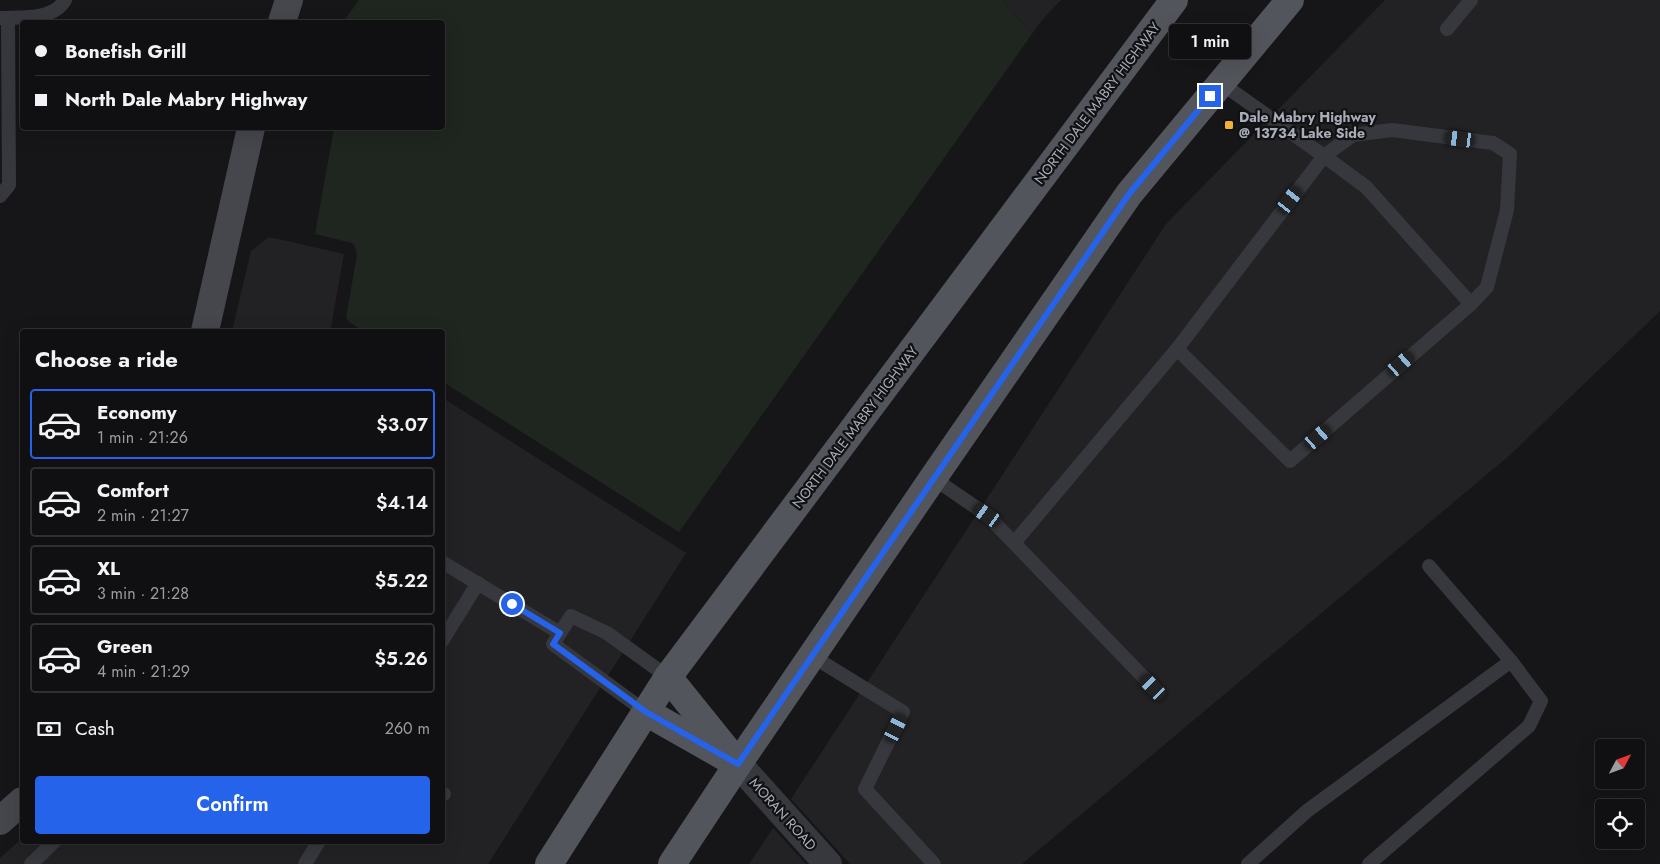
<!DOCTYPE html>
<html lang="en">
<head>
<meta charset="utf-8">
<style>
	:root { --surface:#101012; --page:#19191b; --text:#f1f3f6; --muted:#9c9d9f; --line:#303032; --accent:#2563eb }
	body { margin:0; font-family:Jost,sans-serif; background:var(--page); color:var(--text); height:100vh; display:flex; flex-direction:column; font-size:19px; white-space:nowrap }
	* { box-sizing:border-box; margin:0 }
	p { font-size:16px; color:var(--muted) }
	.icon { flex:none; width:28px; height:28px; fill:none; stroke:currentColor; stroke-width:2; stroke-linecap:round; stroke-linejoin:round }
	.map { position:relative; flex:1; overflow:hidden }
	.panel { position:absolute; left:20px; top:329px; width:425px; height:515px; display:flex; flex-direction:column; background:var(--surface); border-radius:5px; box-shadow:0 5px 20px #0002,0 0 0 1px var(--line) }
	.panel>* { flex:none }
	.hud { position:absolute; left:20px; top:20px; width:425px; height:110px; border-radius:5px; box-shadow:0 5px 20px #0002,0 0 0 1px var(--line); display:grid; align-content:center; height:110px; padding:0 15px; background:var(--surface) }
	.needle { width:32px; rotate:49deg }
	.buttons { position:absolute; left:1595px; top:739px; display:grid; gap:10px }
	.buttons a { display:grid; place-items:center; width:50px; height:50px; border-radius:5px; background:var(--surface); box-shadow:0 5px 20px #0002,0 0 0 1px var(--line); font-size:25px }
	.end { position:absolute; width:22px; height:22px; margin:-11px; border:6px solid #2563eb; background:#fff; box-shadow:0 0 0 2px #fff }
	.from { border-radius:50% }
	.bubble { position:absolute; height:35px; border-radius:5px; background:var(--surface); box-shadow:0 5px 20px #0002,0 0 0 1px var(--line); font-size:16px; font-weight:600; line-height:35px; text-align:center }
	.car { position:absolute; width:15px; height:30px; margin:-15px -8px; border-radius:6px; box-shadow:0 0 4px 1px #0007; background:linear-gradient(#222 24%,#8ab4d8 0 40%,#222 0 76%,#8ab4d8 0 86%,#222 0) }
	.hud b { display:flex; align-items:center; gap:18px; height:48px; font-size:19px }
	.hud b+b { border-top:1px solid var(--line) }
	.hud i { width:12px; height:12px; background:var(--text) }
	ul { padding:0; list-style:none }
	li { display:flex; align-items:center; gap:15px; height:70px; margin:0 10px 8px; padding:0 5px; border:2px solid var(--line); border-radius:5px }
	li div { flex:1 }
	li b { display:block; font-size:19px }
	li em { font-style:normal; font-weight:600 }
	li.selected { border-color:var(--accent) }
	li>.icon { width:45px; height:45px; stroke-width:1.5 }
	h2 { padding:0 15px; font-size:22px; line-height:60px }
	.pay { display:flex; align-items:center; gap:12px; height:55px; padding:0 15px; font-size:19px }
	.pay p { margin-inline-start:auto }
	.button { display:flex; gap:10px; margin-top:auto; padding:10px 15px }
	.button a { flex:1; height:58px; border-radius:5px; background:var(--accent); color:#fff; font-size:20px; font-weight:600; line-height:58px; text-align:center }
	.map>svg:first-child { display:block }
</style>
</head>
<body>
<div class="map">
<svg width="1660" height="864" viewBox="0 0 1660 864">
	<rect width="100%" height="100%" fill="#161618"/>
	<!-- built -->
	<g fill="#222225">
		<path d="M1002 0H1061L1043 19 1032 34Z"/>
		<path d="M1385 0H1660V311L1510 455 1022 864H850L791 799 1166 224Z"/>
		<path d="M269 237 344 254 331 327 337 331H232L251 251Z"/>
		<path d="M443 398 686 553 488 864H0V858L22 838V841H442Z"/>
		<path d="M773 828 806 864H749Z"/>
	</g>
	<!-- green -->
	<path fill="#1e261f" d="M359 0H1002L1032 34 679 532 443 382 442 331H363L348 321 346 317 357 255 355 246 352 243 315 234 334 128H442V22H343Z"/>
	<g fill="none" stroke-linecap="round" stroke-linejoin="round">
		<!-- lane -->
		<g stroke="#37383d" stroke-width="14">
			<path d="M0 18C20 17 53 21 65 0"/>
			<path d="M1447 29 1471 0"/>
			<path d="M1221 83 1324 156 1366 187 1471 304 1290 461 1177 349 1324 156 1353 135 1392 130 1493 143 1510 154 1507 210 1487 287 1471 304"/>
			<path d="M0 196 9 185 8 18"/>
			<path d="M933 478 987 515 1153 687"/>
			<path d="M1014 543 1177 349"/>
			<path d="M442 562 560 633"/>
			<path d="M442 641 478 583"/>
			<path d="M812 656 903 712 865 789 934 864"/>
			<path d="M646 712 553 644 571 616 607 633 668 677"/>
			<path d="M442 794H444"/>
			<path d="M31 864 55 841"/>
			<path d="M305 864 319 841"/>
			<path d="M1248 864 1307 811 1511 661 1429 566"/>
			<path d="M1369 864 1529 726 1541 701 1511 661"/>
		</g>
		<!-- street -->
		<path stroke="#37383d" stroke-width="28" d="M738 764 828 864"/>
		<!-- secondary -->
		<g stroke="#45474d" stroke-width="28">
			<path d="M282 22 289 0"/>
			<path d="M205 331 251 128"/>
			<path d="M0 821 22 801"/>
		</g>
		<!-- primary -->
		<g stroke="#53555c" stroke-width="28">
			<path d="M668 677 738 764"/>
			<path d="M646 712 725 757"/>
			<path d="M549 864 668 677 1174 0"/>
			<path d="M672 864 738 764 933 478 1129 194 1290 0"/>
		</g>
	</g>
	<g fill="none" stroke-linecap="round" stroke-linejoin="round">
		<!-- route -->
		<path stroke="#2563eb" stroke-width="6" d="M512 604 560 633 553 644 646 712 738 764 1129 194 1210 96"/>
	</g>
	<!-- markers -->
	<rect fill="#f2b134" stroke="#111113" stroke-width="2" x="1224" y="120" width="10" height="10" rx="2.5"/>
	<g text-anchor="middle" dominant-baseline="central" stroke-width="4.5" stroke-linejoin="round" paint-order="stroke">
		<!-- street labels -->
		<g font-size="14" fill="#a8adb8" stroke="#111113">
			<text transform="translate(1097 103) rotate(-53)">NORTH DALE MABRY HIGHWAY</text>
			<text transform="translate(855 427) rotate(-53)">NORTH DALE MABRY HIGHWAY</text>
			<text transform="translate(783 814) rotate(48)">MORAN ROAD</text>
		</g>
		<!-- poi labels -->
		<g font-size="14" font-weight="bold" fill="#a8adb8" stroke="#111113" text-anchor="start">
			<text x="1239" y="117">Dale Mabry Highway<tspan x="1239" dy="16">@ 13734 Lake Side</tspan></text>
		</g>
	</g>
</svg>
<div class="buttons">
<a><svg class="needle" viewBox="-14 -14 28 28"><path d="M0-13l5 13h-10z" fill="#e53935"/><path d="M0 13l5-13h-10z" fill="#9c9d9f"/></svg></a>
<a><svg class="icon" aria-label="locate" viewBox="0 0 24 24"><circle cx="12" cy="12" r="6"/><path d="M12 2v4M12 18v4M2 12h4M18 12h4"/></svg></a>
</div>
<i class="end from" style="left:512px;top:604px"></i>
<i class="end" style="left:1210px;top:96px"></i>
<div class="bubble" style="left:1169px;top:24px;width:82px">1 min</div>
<i class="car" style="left:1460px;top:139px;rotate:277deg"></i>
<i class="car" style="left:1290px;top:200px;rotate:37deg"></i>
<i class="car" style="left:1401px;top:364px;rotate:49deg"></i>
<i class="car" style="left:1318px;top:437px;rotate:49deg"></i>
<i class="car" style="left:987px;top:515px;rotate:305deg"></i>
<i class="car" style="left:1153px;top:687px;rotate:316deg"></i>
<i class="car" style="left:896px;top:728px;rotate:26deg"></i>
<div class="hud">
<b><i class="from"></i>Bonefish Grill</b>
<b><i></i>North Dale Mabry Highway</b>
</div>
<section class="panel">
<h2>Choose a ride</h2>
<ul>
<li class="selected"><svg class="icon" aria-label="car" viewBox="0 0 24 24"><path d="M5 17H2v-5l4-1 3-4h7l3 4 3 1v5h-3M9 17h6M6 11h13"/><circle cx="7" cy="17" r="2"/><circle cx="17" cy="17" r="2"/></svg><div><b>Economy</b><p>1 min · 21:26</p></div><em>$3.07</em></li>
<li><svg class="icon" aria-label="car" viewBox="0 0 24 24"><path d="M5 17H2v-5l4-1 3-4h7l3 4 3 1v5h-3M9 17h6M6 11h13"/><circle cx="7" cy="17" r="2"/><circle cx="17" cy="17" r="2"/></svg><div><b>Comfort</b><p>2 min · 21:27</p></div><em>$4.14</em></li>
<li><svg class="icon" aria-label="car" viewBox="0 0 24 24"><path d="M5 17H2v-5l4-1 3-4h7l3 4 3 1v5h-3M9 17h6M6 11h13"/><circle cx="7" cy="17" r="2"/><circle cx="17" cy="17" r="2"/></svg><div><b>XL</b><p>3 min · 21:28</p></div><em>$5.22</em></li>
<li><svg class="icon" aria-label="car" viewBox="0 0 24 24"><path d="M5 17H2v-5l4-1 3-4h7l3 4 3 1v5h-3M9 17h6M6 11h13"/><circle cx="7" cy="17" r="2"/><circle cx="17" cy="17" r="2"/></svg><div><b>Green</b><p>4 min · 21:29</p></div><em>$5.26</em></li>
</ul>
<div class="pay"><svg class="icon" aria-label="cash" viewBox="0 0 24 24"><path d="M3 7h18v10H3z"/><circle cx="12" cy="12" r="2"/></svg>Cash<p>260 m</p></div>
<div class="button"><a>Confirm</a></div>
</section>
</div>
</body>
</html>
